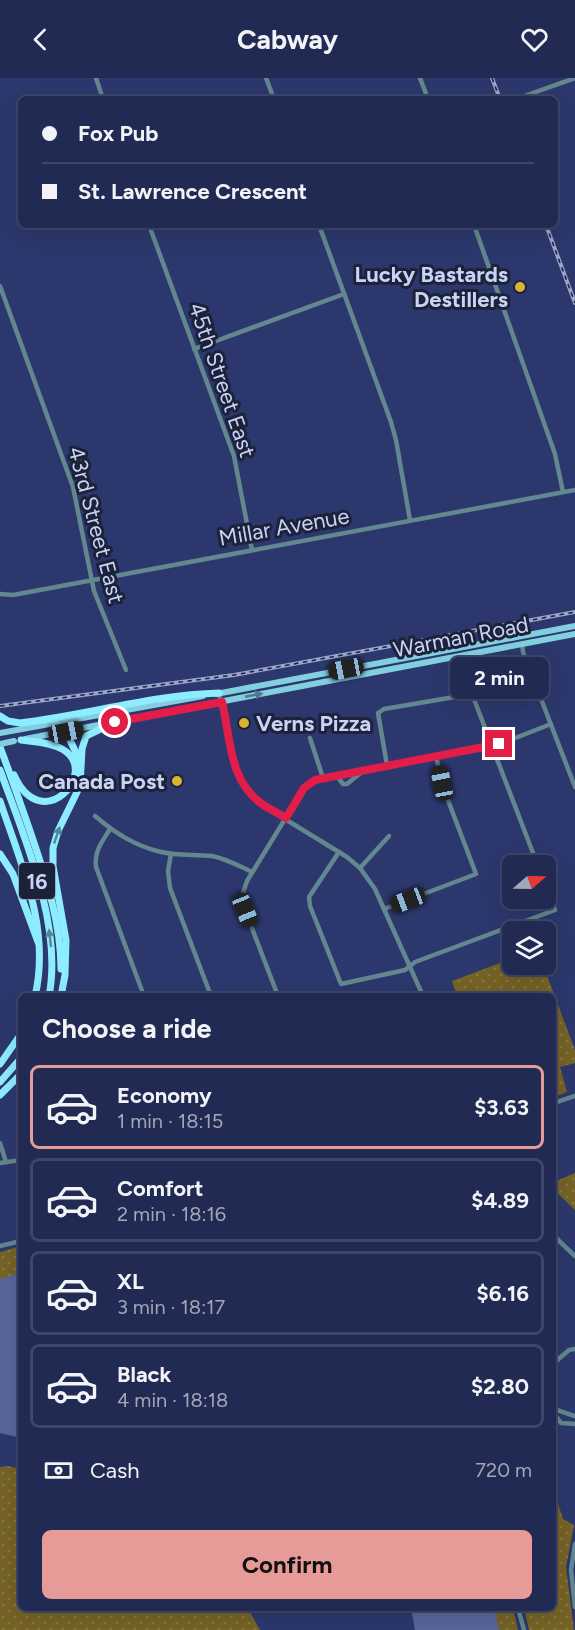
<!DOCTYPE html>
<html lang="en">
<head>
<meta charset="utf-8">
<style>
	:root { --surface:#212a52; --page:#2d365c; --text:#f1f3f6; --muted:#a2a7b8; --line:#3e4669; --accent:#e69b98 }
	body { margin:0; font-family:Figtree,sans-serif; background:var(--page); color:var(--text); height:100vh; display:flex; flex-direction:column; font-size:22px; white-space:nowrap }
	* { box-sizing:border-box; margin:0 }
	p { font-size:20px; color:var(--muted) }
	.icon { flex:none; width:33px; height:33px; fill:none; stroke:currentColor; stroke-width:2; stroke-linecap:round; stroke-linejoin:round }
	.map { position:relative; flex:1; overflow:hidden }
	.side { position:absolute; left:18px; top:915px; width:538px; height:618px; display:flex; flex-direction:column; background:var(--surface); border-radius:9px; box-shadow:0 6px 24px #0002,0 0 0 2px var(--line) }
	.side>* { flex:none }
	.banner { position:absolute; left:18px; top:18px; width:540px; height:132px; border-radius:9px; box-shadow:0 6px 24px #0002,0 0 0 2px var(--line); display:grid; align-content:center; height:132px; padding:0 24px; background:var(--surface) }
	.needle { width:39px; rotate:70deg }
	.fabs { position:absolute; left:502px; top:777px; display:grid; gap:12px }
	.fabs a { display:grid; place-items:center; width:54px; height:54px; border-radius:9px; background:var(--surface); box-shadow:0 6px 24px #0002,0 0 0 2px var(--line); font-size:30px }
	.end { position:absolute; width:27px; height:27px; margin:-14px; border:8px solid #e11d48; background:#fff; box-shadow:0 0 0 3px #fff }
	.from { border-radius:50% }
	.bubble { position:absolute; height:42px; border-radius:9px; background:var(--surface); box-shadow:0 6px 24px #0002,0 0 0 2px var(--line); font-size:20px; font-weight:700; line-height:42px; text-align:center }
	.car { position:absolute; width:18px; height:36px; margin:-18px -9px; border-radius:8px; box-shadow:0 0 4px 2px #0007; background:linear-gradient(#222 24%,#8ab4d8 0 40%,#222 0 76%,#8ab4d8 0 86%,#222 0) }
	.banner b { display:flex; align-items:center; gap:21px; height:57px; font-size:22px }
	.banner b+b { border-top:2px solid var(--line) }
	.banner i { width:15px; height:15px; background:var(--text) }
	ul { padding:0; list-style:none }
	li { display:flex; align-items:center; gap:18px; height:84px; margin:0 12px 9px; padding:0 12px; border:3px solid var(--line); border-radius:9px }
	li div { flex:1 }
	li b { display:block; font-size:22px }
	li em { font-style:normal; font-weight:700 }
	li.active { border-color:var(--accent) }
	li>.icon { width:54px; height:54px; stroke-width:1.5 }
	h2 { padding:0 24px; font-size:27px; line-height:72px }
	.pay { display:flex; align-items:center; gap:15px; height:66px; padding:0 24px; font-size:22px }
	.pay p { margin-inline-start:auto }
	.cta { display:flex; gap:12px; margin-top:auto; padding:12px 24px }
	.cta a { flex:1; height:69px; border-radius:9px; background:var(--accent); color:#111; font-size:24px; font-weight:700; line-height:69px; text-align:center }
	header { display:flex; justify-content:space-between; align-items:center; height:78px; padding:0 24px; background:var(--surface); font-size:27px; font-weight:700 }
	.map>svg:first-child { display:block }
</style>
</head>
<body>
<header><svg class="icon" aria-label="back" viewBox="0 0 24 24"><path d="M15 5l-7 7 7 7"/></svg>Cabway<svg class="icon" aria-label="heart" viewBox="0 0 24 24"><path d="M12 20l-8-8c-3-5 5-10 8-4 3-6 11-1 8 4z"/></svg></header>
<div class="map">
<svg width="575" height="1552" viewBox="0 0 575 1552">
	<defs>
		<pattern id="park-dots" width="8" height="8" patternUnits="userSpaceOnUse" patternTransform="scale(1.5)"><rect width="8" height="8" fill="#756225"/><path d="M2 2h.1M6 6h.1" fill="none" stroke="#877845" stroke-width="1.8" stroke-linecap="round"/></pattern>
	</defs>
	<rect width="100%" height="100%" fill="#2c386d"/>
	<!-- park -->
	<g fill="url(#park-dots)">
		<path d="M513 880V886L543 887 575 972V985L560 989 567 1014 554 1019V918H457L452 903Z"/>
		<path d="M575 1095V1132L554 1112V1104Z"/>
		<path d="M21 1168V1194L0 1203V1174Z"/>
		<path d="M8 1388 21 1391V1530H248L260 1552H0V1389Z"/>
		<path d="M554 1413 563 1441 574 1447 566 1489 574 1552H529L524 1530H554Z"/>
		<path d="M489 1530H513L518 1552H496Z"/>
	</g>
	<!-- water -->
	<g fill="#58669a">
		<path d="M21 1194V1360L0 1355V1201Z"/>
		<path d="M411 1530H494L499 1552H415Z"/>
	</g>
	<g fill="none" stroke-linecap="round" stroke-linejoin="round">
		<!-- minor -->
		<g stroke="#63878e" stroke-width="4.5">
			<path d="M96 0 103 21"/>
			<path d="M266 0 274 21"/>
			<path d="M420 0 428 21"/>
			<path d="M516 21 575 0"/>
			<path d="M149 147 234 378 252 472"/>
			<path d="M319 147 391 344 396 362 410 442"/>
			<path d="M474 147 555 376 563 414"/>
			<path d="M0 208 73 409 94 513 126 592"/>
			<path d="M194 271 344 216"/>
			<path d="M0 516 13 517 575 412"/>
			<path d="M522 566 523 574 575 709"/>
			<path d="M219 615 234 689 246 711 262 727 347 779 360 790 375 811 423 918"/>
			<path d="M310 660 323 700"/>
			<path d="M387 687 378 635 384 631 472 616 538 788"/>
			<path d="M336 697 343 706H347L363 693"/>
			<path d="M95 738C115 755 135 768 161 774 178 778 195 776 212 778 227 781 239 788 252 794"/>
			<path d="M110 751C102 764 94 773 96 789L144 918"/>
			<path d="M339 774 309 819 310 828 341 906 405 892 415 884 555 832 546 808"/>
			<path d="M171 776 168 793 170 810 211 918"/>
			<path d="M360 790 389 758"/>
			<path d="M384 831 476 796 443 709 436 678"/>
			<path d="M278 918 245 832 242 818 247 803 304 710 311 704 323 700 500 666 551 646"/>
			<path d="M554 1025 575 1018"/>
			<path d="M0 1065 6 1084"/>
			<path d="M0 1085 21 1082"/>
			<path d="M554 1158 575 1178"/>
			<path d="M0 1168 21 1163"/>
			<path d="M554 1285 569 1272 575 1271"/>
			<path d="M554 1331 575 1338"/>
			<path d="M554 1336 561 1345 575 1346"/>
			<path d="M575 1466 571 1492 575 1529"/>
			<path d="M518 1530 524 1552"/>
		</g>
		<!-- major -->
		<g stroke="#82d0df" stroke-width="6">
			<path d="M216 616 575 548"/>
			<path d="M0 655 203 618"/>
			<path d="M25 661 575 556"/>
		</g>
		<!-- highway -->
		<g stroke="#8eecff" stroke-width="7">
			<path d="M0 638 8 643 20 645C87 637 152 617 219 615"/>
			<path d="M55 645 66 654 80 683"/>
			<path d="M0 669C11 698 21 727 31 756 46 800 61 845 61 891"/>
			<path d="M0 692C24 759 63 847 49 918"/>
			<path d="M14 697C42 760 102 693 62 671 50 664 34 664 21 662"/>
			<path d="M0 723C21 786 51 851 35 918"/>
			<path d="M0 776 13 796 38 864"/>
			<path d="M61 918 65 897 66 862 53 788V770L58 753 80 708 82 671 86 658 115 644"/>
			<path d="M0 986 21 956"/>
			<path d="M0 1004 21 980"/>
			<path d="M0 1017 21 996"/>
		</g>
		<!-- rail casing -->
		<g stroke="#9aa5cc" stroke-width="4">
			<g id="rail">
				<path d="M492 0 500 21"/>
				<path d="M546 147 575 225"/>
				<path d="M0 628 234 597 575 534"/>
			</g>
		</g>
		<!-- rail -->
		<use href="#rail" stroke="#1c223a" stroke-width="1.5" stroke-dasharray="4.5" stroke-linecap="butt"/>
		<!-- major-bridge -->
		<path stroke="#82d0df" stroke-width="6" d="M0 666 14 663"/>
	</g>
	<!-- one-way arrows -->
	<defs><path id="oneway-solid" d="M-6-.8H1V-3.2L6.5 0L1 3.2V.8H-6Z" transform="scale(1.5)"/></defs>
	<use fill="#4f798c" href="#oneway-solid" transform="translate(254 617) rotate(-11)"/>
	<g fill="#55879c">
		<use href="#oneway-solid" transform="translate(57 757) rotate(-71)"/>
		<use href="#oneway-solid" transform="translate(50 860) rotate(-97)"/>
	</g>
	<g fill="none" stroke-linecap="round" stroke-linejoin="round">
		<!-- route -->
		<path stroke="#e11d48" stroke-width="8" d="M115 644 222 624C231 660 228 702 262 726 269 731 278 735 286 740L304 710 315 702 499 666"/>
	</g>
	<!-- markers -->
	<g fill="#d9b334" stroke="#1c223a" stroke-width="2">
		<circle cx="520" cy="209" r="6"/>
		<circle cx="244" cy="645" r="6"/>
		<circle cx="177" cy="703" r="6"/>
	</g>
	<g text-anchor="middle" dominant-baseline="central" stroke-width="6" stroke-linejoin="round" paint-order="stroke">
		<!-- shield labels -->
		<rect fill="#1c223a" stroke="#959ebc" stroke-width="1.5" x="19" y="785" width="36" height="36" rx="4.5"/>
		<g font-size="21" font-weight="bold" fill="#c9d3f4">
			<text x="37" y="803">16</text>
		</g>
		<!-- poi labels -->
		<g font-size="22" font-weight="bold" fill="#c9d3f4" stroke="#1c223a" text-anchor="end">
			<text x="508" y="196">Lucky Bastards<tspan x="508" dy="25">Destillers</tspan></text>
			<text x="256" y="645" text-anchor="start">Verns Pizza</text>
			<text x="165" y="703">Canada Post</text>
		</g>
		<!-- street labels -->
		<g font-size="22" fill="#c9d3f4" stroke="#1c223a">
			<text transform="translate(222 302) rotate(71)">45th Street East</text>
			<text transform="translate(96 447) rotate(75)">43rd Street East</text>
			<text transform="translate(284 449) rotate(-10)">Millar Avenue</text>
			<text transform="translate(461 559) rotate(-11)">Warman Road</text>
		</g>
	</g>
</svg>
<div class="fabs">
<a><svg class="needle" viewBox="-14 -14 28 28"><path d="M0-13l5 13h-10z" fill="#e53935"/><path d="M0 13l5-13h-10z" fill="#a2a7b8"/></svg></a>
<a><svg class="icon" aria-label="layers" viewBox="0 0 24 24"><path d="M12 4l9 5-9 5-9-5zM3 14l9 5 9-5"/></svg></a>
</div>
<i class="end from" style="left:115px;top:644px"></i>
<i class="end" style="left:499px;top:666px"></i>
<div class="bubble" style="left:450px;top:579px;width:99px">2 min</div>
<i class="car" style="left:346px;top:591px;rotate:259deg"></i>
<i class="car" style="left:66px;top:654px;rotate:79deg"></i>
<i class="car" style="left:442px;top:705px;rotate:349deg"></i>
<i class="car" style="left:408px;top:822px;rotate:249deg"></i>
<i class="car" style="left:245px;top:832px;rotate:158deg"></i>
<div class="banner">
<b><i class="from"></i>Fox Pub</b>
<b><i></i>St. Lawrence Crescent</b>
</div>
<section class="side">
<h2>Choose a ride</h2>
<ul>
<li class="active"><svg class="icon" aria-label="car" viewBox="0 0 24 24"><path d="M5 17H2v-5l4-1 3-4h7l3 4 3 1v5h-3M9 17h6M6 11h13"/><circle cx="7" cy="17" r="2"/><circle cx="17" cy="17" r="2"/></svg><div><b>Economy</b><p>1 min · 18:15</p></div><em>$3.63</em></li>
<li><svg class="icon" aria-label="car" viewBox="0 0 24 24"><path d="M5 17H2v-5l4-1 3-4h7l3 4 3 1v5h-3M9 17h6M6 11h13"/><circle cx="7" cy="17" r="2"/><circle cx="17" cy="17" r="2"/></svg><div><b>Comfort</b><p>2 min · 18:16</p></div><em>$4.89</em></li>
<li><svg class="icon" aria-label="car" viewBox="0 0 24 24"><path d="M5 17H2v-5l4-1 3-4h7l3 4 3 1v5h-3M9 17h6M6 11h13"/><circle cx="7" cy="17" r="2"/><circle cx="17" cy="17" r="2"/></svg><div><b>XL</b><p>3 min · 18:17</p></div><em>$6.16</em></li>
<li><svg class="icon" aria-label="car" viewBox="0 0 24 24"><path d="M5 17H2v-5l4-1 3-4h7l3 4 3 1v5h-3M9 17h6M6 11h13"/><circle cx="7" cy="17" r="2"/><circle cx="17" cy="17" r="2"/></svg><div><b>Black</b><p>4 min · 18:18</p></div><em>$2.80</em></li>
</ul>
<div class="pay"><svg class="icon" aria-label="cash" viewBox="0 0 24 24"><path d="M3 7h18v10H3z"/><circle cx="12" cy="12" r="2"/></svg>Cash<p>720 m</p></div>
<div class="cta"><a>Confirm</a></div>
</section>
</div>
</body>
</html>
